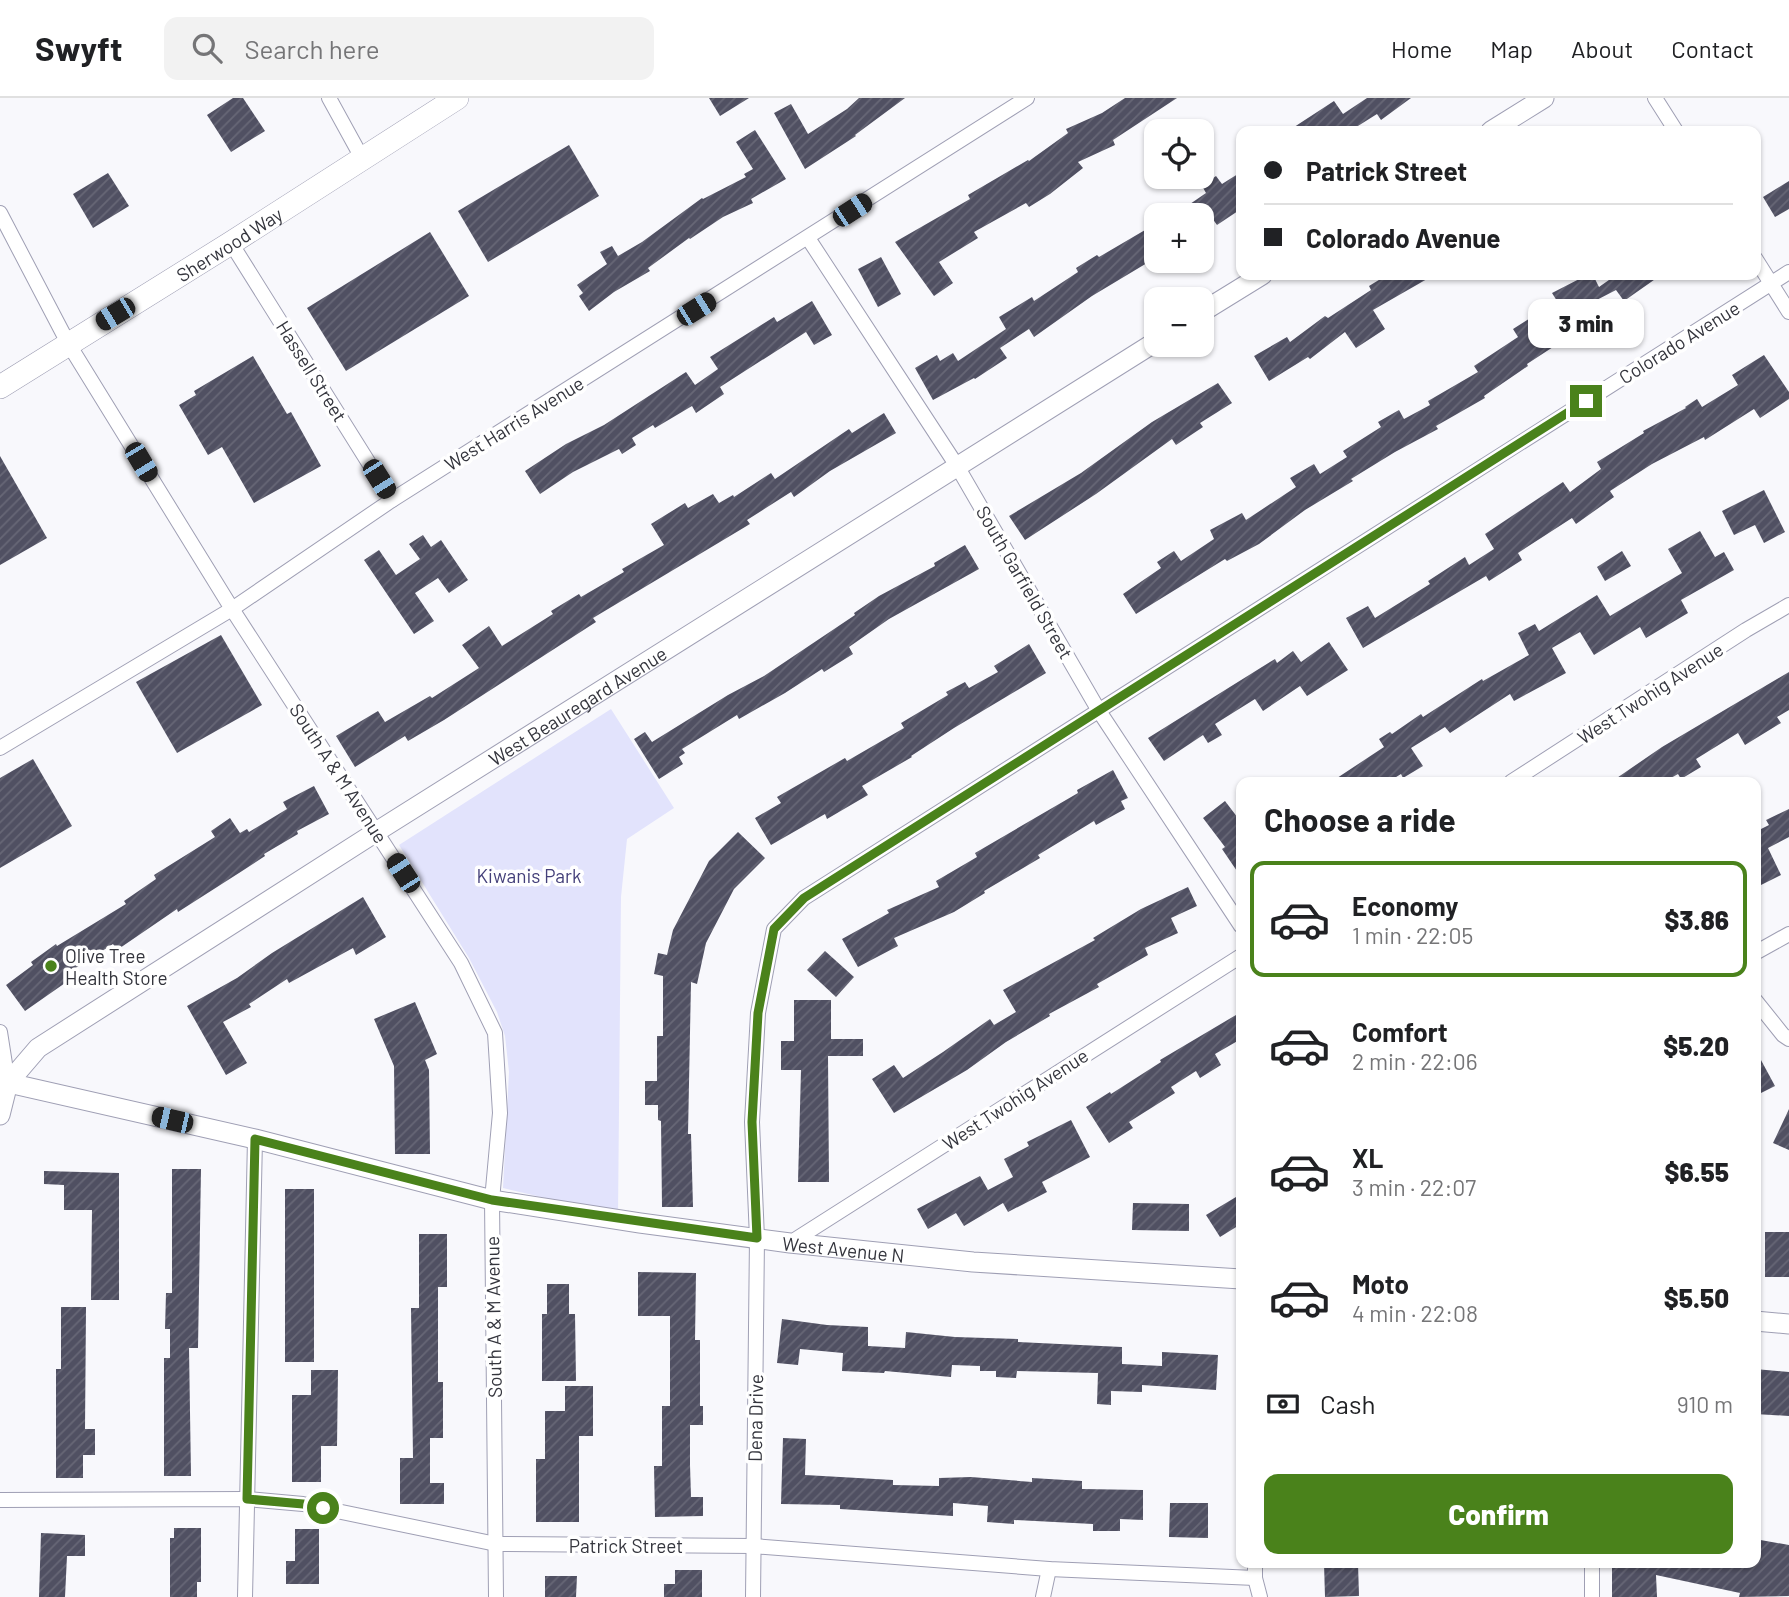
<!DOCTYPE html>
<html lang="en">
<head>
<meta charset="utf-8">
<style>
	:root { --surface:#fff; --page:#f2f2f2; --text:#202124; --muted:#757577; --line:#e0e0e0; --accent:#4a821b }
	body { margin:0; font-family:Barlow,sans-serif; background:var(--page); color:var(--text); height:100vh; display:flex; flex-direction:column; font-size:26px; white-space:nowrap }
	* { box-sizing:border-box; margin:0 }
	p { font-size:23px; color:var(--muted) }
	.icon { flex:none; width:38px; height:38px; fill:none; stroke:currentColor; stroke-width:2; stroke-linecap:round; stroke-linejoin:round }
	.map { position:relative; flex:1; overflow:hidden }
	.drawer { position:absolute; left:1236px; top:679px; width:525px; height:791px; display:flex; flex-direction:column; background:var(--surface); border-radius:14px; box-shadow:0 2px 5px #0004 }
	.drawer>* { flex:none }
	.top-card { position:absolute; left:1236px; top:28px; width:525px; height:154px; border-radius:14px; box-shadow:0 2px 5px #0004; display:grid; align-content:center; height:154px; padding:0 28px; background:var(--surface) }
	.buttons { position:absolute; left:1144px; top:21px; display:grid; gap:14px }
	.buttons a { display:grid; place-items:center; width:70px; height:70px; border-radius:14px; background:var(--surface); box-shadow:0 2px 5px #0004; font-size:35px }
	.end { position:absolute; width:32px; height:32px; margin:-16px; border:9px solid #4a821b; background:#fff; box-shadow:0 0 0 4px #fff }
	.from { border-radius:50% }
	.bubble { position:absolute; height:49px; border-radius:14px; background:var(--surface); box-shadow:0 2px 5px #0004; font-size:23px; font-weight:800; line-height:49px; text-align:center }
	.car { position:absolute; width:21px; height:42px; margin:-21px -10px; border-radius:9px; box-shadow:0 0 5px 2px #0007; background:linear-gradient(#222 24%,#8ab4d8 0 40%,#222 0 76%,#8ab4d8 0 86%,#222 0) }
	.top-card b { display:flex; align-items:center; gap:24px; height:66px; font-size:26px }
	.top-card b+b { border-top:2px solid var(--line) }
	.top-card i { width:18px; height:18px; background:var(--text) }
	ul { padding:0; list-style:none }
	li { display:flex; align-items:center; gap:21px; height:116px; margin:0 14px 10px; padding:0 14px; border:4px solid transparent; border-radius:14px }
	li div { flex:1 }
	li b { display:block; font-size:26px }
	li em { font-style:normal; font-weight:800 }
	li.on { border-color:var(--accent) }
	li>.icon { width:63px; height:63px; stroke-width:1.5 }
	h2 { padding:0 28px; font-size:32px; line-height:84px }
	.pay { display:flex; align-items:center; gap:18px; height:77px; padding:0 28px; font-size:26px }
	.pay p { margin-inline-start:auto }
	.button { display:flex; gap:14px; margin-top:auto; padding:14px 28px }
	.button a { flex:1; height:80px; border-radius:14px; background:var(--accent); color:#fff; font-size:28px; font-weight:800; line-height:80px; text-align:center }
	header { display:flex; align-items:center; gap:42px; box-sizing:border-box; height:98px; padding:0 35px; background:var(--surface); border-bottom:2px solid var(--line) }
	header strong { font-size:33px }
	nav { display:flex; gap:38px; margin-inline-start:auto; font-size:24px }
	.search { width:490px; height:63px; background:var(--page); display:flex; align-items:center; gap:18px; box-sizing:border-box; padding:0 24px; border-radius:14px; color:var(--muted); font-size:26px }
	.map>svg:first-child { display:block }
</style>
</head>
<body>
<header>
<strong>Swyft</strong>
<div class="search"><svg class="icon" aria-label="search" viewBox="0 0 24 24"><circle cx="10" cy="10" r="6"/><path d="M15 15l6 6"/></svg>Search here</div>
<nav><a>Home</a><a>Map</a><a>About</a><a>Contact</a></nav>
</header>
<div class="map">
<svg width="1789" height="1499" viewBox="0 0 1789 1499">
	<defs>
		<pattern id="building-hatch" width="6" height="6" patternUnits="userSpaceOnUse" patternTransform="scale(1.75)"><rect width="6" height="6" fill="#505062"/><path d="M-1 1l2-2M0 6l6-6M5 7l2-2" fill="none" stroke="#676776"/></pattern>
	</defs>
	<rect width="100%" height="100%" fill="#f8f8fc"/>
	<!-- green -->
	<path fill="#e2e3fc" d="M611 611 674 710 627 741 621 799 618 1117 503 1090 509 974 505 938 497 914 469 860 399 747Z"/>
	<!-- building -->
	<g fill="url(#building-hatch)">
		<path d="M233 0H243L265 33 231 54 207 17Z"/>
		<path d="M709 0H749L720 18Z"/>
		<path d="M859 0H905L855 37 856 38 805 71 774 15 791 6 808 36 847 11Z"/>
		<path d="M1125 0H1177L1113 42 1115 47 1078 64 1083 70 1050 96 1029 109 1026 105 974 134 978 140 939 164 953 185 934 198 895 144 970 101 968 97 1028 62 1029 63 1068 35 1066 31 1102 15Z"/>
		<path d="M1367 0H1411L1381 22 1377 16 1350 33H1288L1334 3 1343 16Z"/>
		<path d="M755 32 786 81 751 101 753 105 723 119 690 141 689 140 648 170 650 173 614 194 589 213 579 198 583 195 577 187 607 166 600 154 612 148 618 158 642 144 702 100 703 101 746 79 744 76 753 71 736 44Z"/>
		<path d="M569 47 599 98 488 164 458 113Z"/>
		<path d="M1241 74V111L1217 127 1212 120 1205 125 1202 117H1174L1206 95 1202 88 1216 78 1222 86Z"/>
		<path d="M108 75 129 108 93 130 73 96Z"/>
		<path d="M1789 83V111L1775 119 1763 99Z"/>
		<path d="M1157 125V159L1092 198 1034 239 1029 231 1000 250 1007 260 975 281 974 280 933 302 915 270 937 257 940 263 953 255 958 263 1006 231 999 219 1032 199 1034 203 1078 174 1076 170 1097 157 1099 159Z"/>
		<path d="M430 134 469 198 346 273 307 210Z"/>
		<path d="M881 159 901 196 878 209 858 171Z"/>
		<path d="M1387 177H1434L1373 212 1385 231 1356 250 1345 234 1310 261 1308 259 1269 283 1254 258 1287 239 1290 244 1325 218 1328 220 1371 192 1369 188Z"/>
		<path d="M1587 177H1593L1599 189 1616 177H1661L1624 203 1616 192 1587 207 1597 226 1574 238 1573 236 1527 266 1528 268 1484 298 1485 300 1436 328 1438 331 1395 354 1351 381 1353 383 1305 412 1259 446 1227 463 1225 461 1136 516 1123 496 1161 470 1157 464 1174 453 1181 463 1214 441 1210 432 1242 415 1246 422 1296 389 1290 380 1314 366 1320 376 1347 359 1343 353 1381 329 1378 324 1399 312 1404 321 1430 307 1428 303 1478 274 1474 268 1518 239 1513 231 1557 203 1552 195Z"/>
		<path d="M812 203 832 237 814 247 806 234 720 289 724 296 696 315 692 308 655 330 653 327 632 340 636 347 622 356 619 351 573 374 540 396 525 373 566 346 604 327 686 274 695 287 718 271 710 259 774 219 777 224Z"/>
		<path d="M1764 257 1789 294V301L1760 320 1754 311 1705 342 1704 339 1652 366 1610 393 1614 399 1576 426 1572 420 1518 455 1522 462 1489 483 1486 478 1363 550 1346 520 1368 508 1375 520 1430 486 1428 483 1465 459 1469 467 1494 451 1485 436 1563 384 1570 394 1601 371 1597 364 1644 335 1643 333 1686 310 1685 309 1697 301 1702 309 1738 287 1732 277Z"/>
		<path d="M253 258 287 316 291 314 321 368 254 405 222 349 208 357 179 307 196 297 194 293Z"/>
		<path d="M1218 285 1232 305 1200 325 1203 329 1176 347 1172 341 1096 396 1025 442 1009 418 1081 375 1152 324Z"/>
		<path d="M884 315 896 335 830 373 794 399 791 394 747 422 750 426 593 520 596 524 444 622 408 643 405 638 355 669 336 638 378 613 385 624 430 598 432 600 479 570 462 547 489 528 502 548 553 516 551 513 579 496 581 499 624 474 622 471 664 447 651 426 685 405 688 410 713 396 719 405 733 397 734 399 771 375 775 381 849 331 852 335Z"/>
		<path d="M0 358 47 440 0 467Z"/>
		<path d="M1764 392 1785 434 1764 445 1755 427 1734 437 1722 413Z"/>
		<path d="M1700 433 1715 459 1724 454 1734 472 1681 502 1688 515 1646 540 1640 529 1594 557 1580 534 1552 550 1566 575 1514 603 1510 596 1450 635 1445 629 1411 650 1423 668 1403 680 1401 676 1388 684H1331L1384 649 1379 641 1390 634 1392 636 1421 616 1423 619 1482 581 1483 583 1529 557 1518 535 1535 526 1539 533 1597 497 1610 518 1682 475 1668 451Z"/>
		<path d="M423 437 431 449 441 442 468 482 449 495 438 480 415 495 434 523 414 536 364 462 379 452 396 477 420 461 409 446Z"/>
		<path d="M965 447 979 471 889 521 849 549 853 556 824 574 822 571 785 595 739 621 737 617 682 651 685 655 679 659 683 666 659 681 634 641 645 634 652 644 728 597 764 578 855 517 854 515 879 498 935 468 934 465Z"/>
		<path d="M1622 453 1631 468 1605 483 1597 469Z"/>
		<path d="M221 537 262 607 177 655 136 584Z"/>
		<path d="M1329 544 1348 572 1307 598 1300 588 1263 613 1255 601 1215 626 1222 637 1208 645 1203 637 1164 663 1148 640 1275 561 1277 565 1293 553 1301 564Z"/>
		<path d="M1029 546 1046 575 954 630 911 658 912 659 862 688 868 697 827 721 825 716 771 747 755 720 781 705 777 699 845 660 847 663 904 630 901 625 948 597 946 594 965 584 969 590 998 574 994 568Z"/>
		<path d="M1789 574V612L1777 619 1781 625 1745 647 1738 635 1696 661 1701 669 1681 681 1678 676 1664 684H1611L1662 649Z"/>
		<path d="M33 661 72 728 0 770V680Z"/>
		<path d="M1113 672 1128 700 1121 703 1125 711 1096 727 1094 723 1038 757 1040 760 984 793 985 795 954 814 894 840 898 848 858 869 842 841 889 815 887 812 939 789 936 783 977 759 975 755 1078 695 1077 692Z"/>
		<path d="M314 688 329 716 297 733 298 736 264 756 265 758 239 775 178 814 177 811 117 852 113 846 74 871 78 876 25 913 6 887 33 867 31 864 56 846 57 848 126 806 124 803 156 781 154 777 215 739 211 733 230 720 240 735 247 731 249 734 287 711 283 704Z"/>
		<path d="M1225 703 1241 724V779L1222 751 1225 749 1203 720Z"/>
		<path d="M1789 711V739L1768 750 1781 777 1755 790V725L1759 732 1769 727 1766 722Z"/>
		<path d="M738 734 765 760 734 791 706 845 697 886 691 884 688 1036H691L693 1109H662L661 1023 658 1022V1007H645V983H657V938H663V878L654 876 658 855 667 857 673 832 709 763Z"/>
		<path d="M1188 789 1197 808 1171 820 1178 835 1145 850 1148 857 1097 886 1099 889 1049 916 1050 918 1006 944 967 972 894 1015 872 981 894 967 903 980 943 954 990 921 994 927 1016 914 1003 892 1095 842 1093 840 1141 811Z"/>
		<path d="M363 799 386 839 356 857 353 850 289 885 287 881 249 906 251 909 223 924 247 965 226 977 187 908 237 880 272 855Z"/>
		<path d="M825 853 854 879 836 899 807 872Z"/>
		<path d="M794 902H831V941H863V958H828L829 1084H798L801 972H781V943H794Z"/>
		<path d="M415 904 437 956 425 962 429 972 430 1056H395L394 968 374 921Z"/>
		<path d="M1241 914V941L1215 956 1221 967 1200 980 1196 973 1171 989 1175 995 1129 1024 1133 1030 1109 1045 1086 1009 1110 994 1111 996 1161 964 1160 962Z"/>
		<path d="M1755 951 1775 988 1755 998Z"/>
		<path d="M1789 1011V1052L1773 1045Z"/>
		<path d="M1071 1022 1090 1059 1042 1084 1047 1094 1008 1114 1003 1105 964 1128 956 1115 928 1131 917 1111 980 1078 988 1092 1013 1079 1004 1061 1029 1048 1027 1044Z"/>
		<path d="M172 1071H201L198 1250H189L191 1378H164V1260H170V1231H165L166 1195H172Z"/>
		<path d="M44 1073 119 1075V1202H91L92 1112H64V1087L44 1086Z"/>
		<rect x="285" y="1091" width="29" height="173"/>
		<path d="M1241 1096V1126L1220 1139 1206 1117Z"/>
		<path d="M1133 1105 1189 1106V1133L1132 1132Z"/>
		<rect x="1765" y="1134" width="24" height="45"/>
		<path d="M419 1136H447V1189H438V1284H443V1340H430V1385H444V1406H400V1360H413L411 1210H419Z"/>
		<path d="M638 1174 696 1175 695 1242H700V1308H703V1327H690V1367L691 1399H703V1418L655 1419 654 1368H662V1308H670V1218H638Z"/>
		<path d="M547 1186H569V1216H575L576 1283H542V1216H547Z"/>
		<path d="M61 1209H86L85 1331H95V1357H83V1380H56V1271H61Z"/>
		<path d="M782 1221 827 1227 868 1229V1248L905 1250 906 1234 955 1239 1018 1241V1244L1122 1249V1266L1162 1268V1254L1218 1257 1216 1292 1142 1287V1294L1111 1293V1307L1097 1306 1098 1275 1017 1273 1016 1280 996 1279V1273H980V1268L952 1267 951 1279 885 1273 884 1275 842 1273 843 1255 800 1251 798 1267 777 1265Z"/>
		<path d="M1755 1271 1789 1274V1318L1755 1316Z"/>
		<path d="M311 1272H338L337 1348H321V1384H292V1297H311Z"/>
		<path d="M565 1288H593V1338H579V1424H536V1361H545V1313H565Z"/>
		<path d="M783 1340 806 1341 805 1377 893 1382V1387L939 1388V1380L971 1379 1032 1384V1380L1082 1383V1391L1143 1392V1422L1120 1421V1433H1093V1426L1014 1422V1426L987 1424 988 1408 953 1405V1418L840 1411V1407L781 1406Z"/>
		<path d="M1170 1405H1208V1440L1169 1439Z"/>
		<path d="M174 1430H201V1484H197V1499H170V1440H174Z"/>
		<path d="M295 1431H319V1486H286V1463H295Z"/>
		<path d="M41 1435 85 1437V1458H67L65 1499H39Z"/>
		<path d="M1755 1441 1789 1447V1498L1739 1499 1740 1495 1656 1477 1657 1499H1612V1465H1755Z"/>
		<path d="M1324 1465H1358L1359 1498 1325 1499Z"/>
		<path d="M675 1472H702V1499H664V1486H675Z"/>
		<path d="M545 1478H577L576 1499H545Z"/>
	</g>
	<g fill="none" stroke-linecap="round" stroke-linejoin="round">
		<!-- street casing -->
		<g stroke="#9f9fb4" stroke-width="16">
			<g id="street">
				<path d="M329 0 362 60"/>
				<path d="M1655 0 1676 33"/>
				<path d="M0 115 68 245 232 511 461 865 495 935 500 1015 492 1102 496 1499"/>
				<path d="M808 140 957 368 1099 613 1241 828"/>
				<path d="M231 145 392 402"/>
				<path d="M1755 160 1789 214"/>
				<path d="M0 650 232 511 392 402 1027 0"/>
				<path d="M1511 684 1746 532 1789 507"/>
				<path d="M1755 855 1789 836"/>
				<path d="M1755 902 1783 937 1789 941"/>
				<path d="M0 934 8 985"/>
				<path d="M790 1145 1241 858"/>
				<path d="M0 1402 247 1401 303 1406 496 1446 753 1448 1049 1471 1255 1480"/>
				<path d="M1255 1465V1480L1260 1499"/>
				<path d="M245 1499 255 1041"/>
				<path d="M753 1499 757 1140 752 1024 758 915 774 831 804 800 1789 174"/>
				<path d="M1043 1499 1049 1471"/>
				<path d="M1592 1499V1465"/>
			</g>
		</g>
		<!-- secondary casing -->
		<g stroke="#9f9fb4" stroke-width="21">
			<g id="secondary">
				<path d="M1491 33 1544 0"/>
				<path d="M1202 214 1262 177"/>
				<path id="s1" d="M0 983 255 1041 492 1102 640 1125 790 1145 973 1164 1241 1181"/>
				<path id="s2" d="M0 1017 8 985 38 950 376 734 1157 243"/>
				<path d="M1755 1223 1789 1226"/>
			</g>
		</g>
		<!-- primary casing -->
		<g stroke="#9f9fb4" stroke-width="24">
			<g id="primary">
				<path id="s3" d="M0 289 231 145 457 0"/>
			</g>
		</g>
		<!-- street -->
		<use href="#street" stroke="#fff" stroke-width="14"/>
		<!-- secondary -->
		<use href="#secondary" stroke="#fff" stroke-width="19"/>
		<!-- primary -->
		<use href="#primary" stroke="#fff" stroke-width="23"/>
	</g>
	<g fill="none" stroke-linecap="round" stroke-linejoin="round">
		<!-- route -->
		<path stroke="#4a821b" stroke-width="9" d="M323 1410 303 1406 247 1401 255 1041 492 1102 757 1140 752 1024 758 915 774 831 804 800 1586 303"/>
	</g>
	<!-- markers -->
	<circle fill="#4a821b" stroke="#fff" stroke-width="2.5" cx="51" cy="868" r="7"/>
	<g text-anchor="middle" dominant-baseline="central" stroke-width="7" stroke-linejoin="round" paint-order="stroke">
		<!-- street labels -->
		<g font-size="19" fill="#34353d" stroke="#fff">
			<text stroke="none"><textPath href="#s3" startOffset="270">Sherwood Way</textPath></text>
			<text transform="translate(1679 244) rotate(-32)">Colorado Avenue</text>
			<text transform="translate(312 273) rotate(58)">Hassell Street</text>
			<text transform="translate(514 325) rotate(-32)">West Harris Avenue</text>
			<text transform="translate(1025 484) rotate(60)">South Garfield Street</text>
			<text transform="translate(1650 595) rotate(-33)">West Twohig Avenue</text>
			<text stroke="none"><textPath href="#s2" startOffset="718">West Beauregard Avenue</textPath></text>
			<text transform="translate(339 675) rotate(57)">South A &amp; M Avenue</text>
			<text transform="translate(1015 1001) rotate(-33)">West Twohig Avenue</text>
			<text stroke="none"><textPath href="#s1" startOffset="861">West Avenue N</textPath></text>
			<text transform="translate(493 1219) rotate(-91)">South A &amp; M Avenue</text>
			<text transform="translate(755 1320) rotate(-89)">Dena Drive</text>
			<text x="626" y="1447">Patrick Street</text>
		</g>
		<!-- park labels -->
		<g font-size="19" fill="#44407a" stroke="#fff">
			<text x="529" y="777">Kiwanis Park</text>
		</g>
		<!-- poi labels -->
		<g font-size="19" fill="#34353d" stroke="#fff" text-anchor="start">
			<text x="65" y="857">Olive Tree<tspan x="65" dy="22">Health Store</tspan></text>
		</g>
	</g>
</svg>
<div class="buttons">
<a><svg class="icon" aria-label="locate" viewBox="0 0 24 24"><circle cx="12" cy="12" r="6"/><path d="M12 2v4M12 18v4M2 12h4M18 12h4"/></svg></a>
<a>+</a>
<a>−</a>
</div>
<i class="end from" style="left:323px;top:1410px"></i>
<i class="end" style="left:1586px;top:303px"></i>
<div class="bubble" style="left:1528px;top:201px;width:116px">3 min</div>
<i class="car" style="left:852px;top:112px;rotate:57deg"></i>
<i class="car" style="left:696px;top:211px;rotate:58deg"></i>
<i class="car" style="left:115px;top:216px;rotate:239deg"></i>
<i class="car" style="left:141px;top:364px;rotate:149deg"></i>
<i class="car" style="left:379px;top:381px;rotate:148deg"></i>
<i class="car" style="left:403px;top:775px;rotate:327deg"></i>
<i class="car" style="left:172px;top:1022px;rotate:283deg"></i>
<div class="top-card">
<b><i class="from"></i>Patrick Street</b>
<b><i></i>Colorado Avenue</b>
</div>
<section class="drawer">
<h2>Choose a ride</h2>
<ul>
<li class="on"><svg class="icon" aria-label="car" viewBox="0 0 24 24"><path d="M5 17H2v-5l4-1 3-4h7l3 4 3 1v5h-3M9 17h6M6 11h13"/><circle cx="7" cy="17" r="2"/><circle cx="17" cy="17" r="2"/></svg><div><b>Economy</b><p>1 min · 22:05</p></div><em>$3.86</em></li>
<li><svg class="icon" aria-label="car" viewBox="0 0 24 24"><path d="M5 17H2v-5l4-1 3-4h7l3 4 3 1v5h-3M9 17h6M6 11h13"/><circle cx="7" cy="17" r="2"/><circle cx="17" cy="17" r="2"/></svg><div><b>Comfort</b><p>2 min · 22:06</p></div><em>$5.20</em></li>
<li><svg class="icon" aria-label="car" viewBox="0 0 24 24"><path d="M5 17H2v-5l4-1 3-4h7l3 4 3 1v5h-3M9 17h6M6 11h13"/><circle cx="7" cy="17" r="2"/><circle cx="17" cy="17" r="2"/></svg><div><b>XL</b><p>3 min · 22:07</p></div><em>$6.55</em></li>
<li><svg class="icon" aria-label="car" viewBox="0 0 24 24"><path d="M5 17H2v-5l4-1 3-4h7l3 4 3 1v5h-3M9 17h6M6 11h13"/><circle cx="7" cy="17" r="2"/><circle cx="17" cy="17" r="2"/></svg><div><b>Moto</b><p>4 min · 22:08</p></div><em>$5.50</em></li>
</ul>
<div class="pay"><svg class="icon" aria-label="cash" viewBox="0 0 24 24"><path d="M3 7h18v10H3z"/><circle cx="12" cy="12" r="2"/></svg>Cash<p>910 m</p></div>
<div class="button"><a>Confirm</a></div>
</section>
</div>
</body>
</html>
